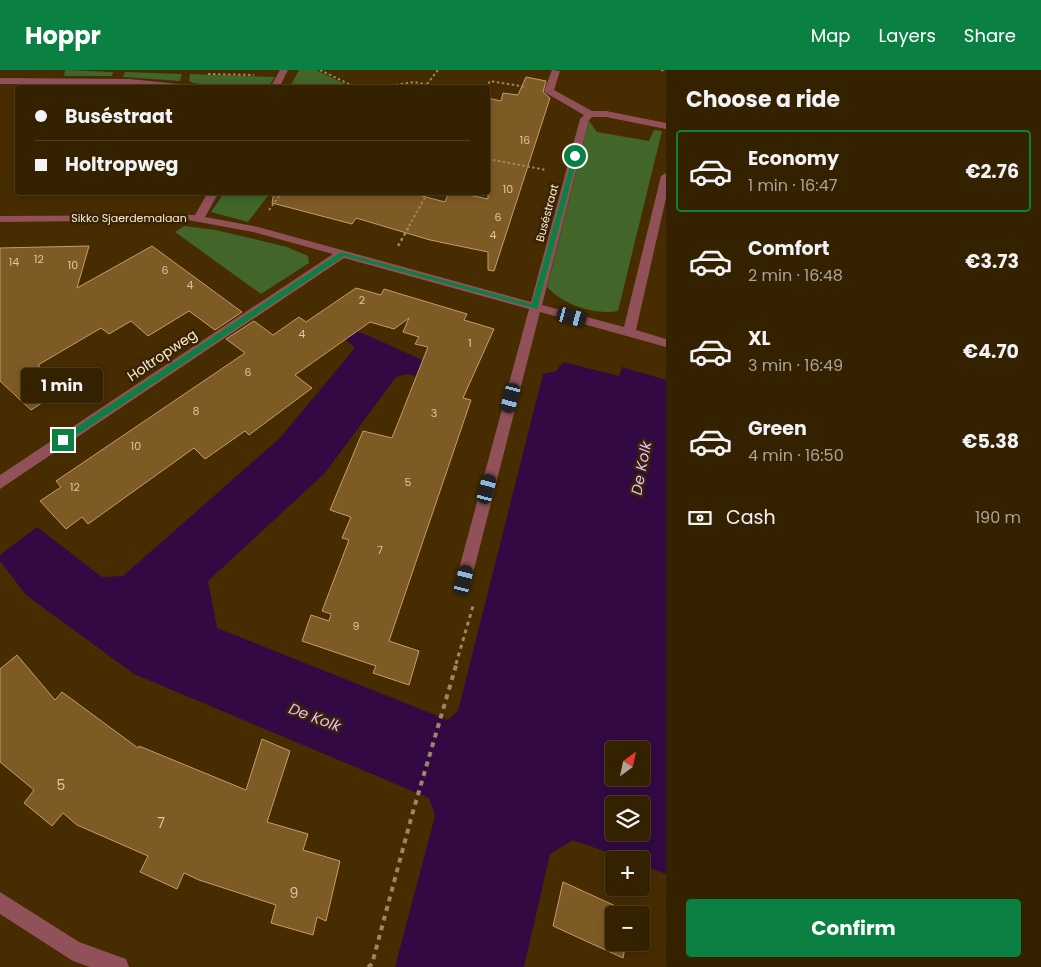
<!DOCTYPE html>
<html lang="en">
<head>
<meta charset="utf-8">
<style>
	:root { --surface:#342100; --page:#3f2e0f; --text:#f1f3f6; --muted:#a9a399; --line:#4e3e22; --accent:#0b8043 }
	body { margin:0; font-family:Poppins,sans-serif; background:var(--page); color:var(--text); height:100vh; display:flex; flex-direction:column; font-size:19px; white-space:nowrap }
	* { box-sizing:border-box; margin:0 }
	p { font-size:16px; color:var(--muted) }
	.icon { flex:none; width:28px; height:28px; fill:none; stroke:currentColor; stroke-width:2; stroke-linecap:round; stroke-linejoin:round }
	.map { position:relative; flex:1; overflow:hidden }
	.drawer { display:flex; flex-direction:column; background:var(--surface); width:375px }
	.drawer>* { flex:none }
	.top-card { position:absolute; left:15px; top:15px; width:475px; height:110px; border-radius:5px; box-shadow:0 2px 8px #0003,0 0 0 1px var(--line); display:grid; align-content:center; height:110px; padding:0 20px; background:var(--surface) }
	.needle { width:32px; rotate:33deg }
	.buttons { position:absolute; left:605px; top:671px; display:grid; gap:10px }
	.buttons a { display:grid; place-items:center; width:45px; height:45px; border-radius:5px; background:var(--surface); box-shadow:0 2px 8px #0003,0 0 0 1px var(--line); font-size:25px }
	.end { position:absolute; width:22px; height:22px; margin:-11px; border:6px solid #0b8043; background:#fff; box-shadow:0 0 0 2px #fff }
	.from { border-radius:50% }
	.bubble { position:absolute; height:35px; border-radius:5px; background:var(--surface); box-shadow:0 2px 8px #0003,0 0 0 1px var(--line); font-size:16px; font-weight:700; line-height:35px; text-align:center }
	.car { position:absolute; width:15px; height:30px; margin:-15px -8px; border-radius:6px; box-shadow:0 0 4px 1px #0007; background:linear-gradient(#222 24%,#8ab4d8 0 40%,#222 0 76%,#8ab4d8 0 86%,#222 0) }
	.top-card b { display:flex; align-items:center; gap:18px; height:48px; font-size:19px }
	.top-card b+b { border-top:1px solid var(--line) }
	.top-card i { width:12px; height:12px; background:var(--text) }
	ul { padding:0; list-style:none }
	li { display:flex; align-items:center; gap:15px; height:82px; margin:0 10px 8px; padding:0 10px; border:2px solid transparent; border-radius:5px }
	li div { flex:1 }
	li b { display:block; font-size:19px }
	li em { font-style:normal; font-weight:700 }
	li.selected { border-color:var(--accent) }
	li>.icon { width:45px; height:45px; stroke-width:1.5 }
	h2 { padding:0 20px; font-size:22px; line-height:60px }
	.pay { display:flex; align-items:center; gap:12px; height:55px; padding:0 20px; font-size:19px }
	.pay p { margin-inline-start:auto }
	.button { display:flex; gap:10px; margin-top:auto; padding:10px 20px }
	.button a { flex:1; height:58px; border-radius:5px; background:var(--accent); color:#fff; font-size:20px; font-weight:700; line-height:58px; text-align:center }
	header { display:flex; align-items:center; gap:30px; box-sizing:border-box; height:70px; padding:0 25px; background:var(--accent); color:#fff }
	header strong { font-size:24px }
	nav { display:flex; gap:28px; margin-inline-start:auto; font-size:18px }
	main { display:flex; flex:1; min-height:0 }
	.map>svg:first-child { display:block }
</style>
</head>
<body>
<header>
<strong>Hoppr</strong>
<nav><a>Map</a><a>Layers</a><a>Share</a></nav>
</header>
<main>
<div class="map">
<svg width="666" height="897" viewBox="0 0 666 897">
	<rect width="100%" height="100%" fill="#462c00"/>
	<!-- green -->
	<g fill="#426529">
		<path d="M65 0H66L113 2 112 6H64Z"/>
		<path d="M299 0H316L351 17H304L291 15Z"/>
		<path d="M125 2 182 4 180 11 123 7Z"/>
		<path d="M190 4 275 7C272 11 270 16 264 18 243 22 214 16 193 13L189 11Z"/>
		<path d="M589 51 597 62 649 71 654 60 662 61 618 241C595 245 563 235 547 217Z"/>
		<path d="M224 123V122L270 123 248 152 211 142Z"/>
		<path d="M184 156 216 160 287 177 308 186 309 193 261 224 175 162Z"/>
	</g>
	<!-- water -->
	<path fill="#320943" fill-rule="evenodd" d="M345 258 367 265 433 295 441 312 407 304 396 307 325 403 208 511 217 558 448 650 458 641 543 304 556 301 563 292 619 306 622 297 666 310V804L641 795V790H629L573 770 550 784 524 897H395L435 746 429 728 134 604 26 525 0 491V485L37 457 102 507 123 506 280 368 355 278 340 265ZM614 680H641V708H614ZM614 735H641V762H614Z"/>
	<!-- building -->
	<g fill="#7e5a25" stroke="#c59d69">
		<path d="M526 7 546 11 543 22 550 28 494 201 488 200V182L430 170 356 148 352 154 272 133 274 122H407L445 132 449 122H454L488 129V28L501 31 503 23 518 25Z"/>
		<path d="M89 176 77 218 152 176 242 242 215 260 189 241 148 266 131 251 109 264 101 258 38 295 62 320 31 340 0 311V178Z"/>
		<path d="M356 218 381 225 384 219 467 244 464 250 494 259 463 328 471 330 389 571 419 581 409 615 373 603 376 596 302 571 311 545 329 551 331 544 322 541 349 470 342 468 351 447 330 440 363 361 392 368 428 277 415 274 419 267 403 262 409 248 394 259 370 252 295 305 312 318 249 365 245 361 205 389 194 378 88 454 82 447 66 459 40 431 61 417 56 411 245 283 226 269 254 251 273 265 299 247 306 252Z"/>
		<path d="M17 585 55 630 62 622 138 678 139 676 246 720 262 669 290 681 267 752 308 764 303 780 340 791 326 851 317 847 313 865 271 853 276 835 199 810 184 803 177 819 140 802 148 786 77 755 63 743 52 756 24 733 34 720 0 692V599Z"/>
		<path d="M563 812 631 843V845H614V872H626L623 888 553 856Z"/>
	</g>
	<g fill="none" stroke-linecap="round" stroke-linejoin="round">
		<!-- path-far3 -->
		<g stroke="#9e8663" stroke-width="2" stroke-dasharray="2.5 2.5" stroke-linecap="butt">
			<path d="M320 0 357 18"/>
			<path d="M661 0 666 1"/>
			<path d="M208 4 254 5"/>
			<path d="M427 14 438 0"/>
			<path d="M376 18 414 12 444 18"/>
			<path d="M486 18 490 11 526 17"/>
			<path d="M488 89 546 100"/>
			<path d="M269 140 282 122"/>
			<path d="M409 156 428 122"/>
		</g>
		<!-- path-far2 -->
		<path stroke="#9e8663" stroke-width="2.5" stroke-dasharray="3 3" stroke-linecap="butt" d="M398 176 410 155"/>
		<!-- path-far1 -->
		<path stroke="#9e8663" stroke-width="3" stroke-dasharray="4 4" stroke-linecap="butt" d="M456 594 473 536"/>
		<!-- path -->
		<path stroke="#9e8663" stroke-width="4" stroke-dasharray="5 5" stroke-linecap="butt" d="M368 897 372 894 412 745 457 592"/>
		<!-- minor -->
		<g fill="#915158" fill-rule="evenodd">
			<path d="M280 0H288L279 18H270Z"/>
			<path d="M552 0 560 1 554 20 592 41H606L666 53V59L606 47H592L589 50 542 235 624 257 661 106 666 103V128L636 260 666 269V277L540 242 470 515 464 517 458 515 456 510 529 239 344 188 0 419V405L333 184 253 162 188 150 0 152V146L195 145 208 122H219L205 147 258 157 531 232 580 49 584 45 546 23 544 21Z"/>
			<path d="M0 8 130 9 190 15 194 18H158L130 15 0 14Z"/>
			<path d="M0 822 79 872 126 889 129 897H90L73 891 0 844Z"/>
		</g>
	</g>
	<!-- route -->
	<path fill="#0b8043" d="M573 85 578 86 537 239 344 186 66 372H60V368L341 182 532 234Z"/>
	<g text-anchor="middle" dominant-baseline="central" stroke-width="5" stroke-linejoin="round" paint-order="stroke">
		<!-- number labels -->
		<g font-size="11" fill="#dec5a4">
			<text x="525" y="70">16</text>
			<text x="508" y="119">10</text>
			<text x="498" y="147">6</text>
			<text x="493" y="165">4</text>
			<text x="39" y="189">12</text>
			<text x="14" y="192">14</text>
			<text x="73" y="195">10</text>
			<text x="165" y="200">6</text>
			<text x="190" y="215">4</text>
			<text x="362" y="230">2</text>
			<text x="302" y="264">4</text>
			<text x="470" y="273">1</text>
			<text x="248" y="302">6</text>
			<text x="196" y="341">8</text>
			<text x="434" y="343">3</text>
			<text x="136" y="376">10</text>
			<text x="408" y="412">5</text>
			<text x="75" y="417">12</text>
			<text x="380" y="480">7</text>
			<text x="356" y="556">9</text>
		</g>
		<!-- far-street labels -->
		<g font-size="11" fill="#fee9cf" stroke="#372407">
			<text transform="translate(547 143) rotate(-75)">Buséstraat</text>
			<text x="129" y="148">Sikko Sjaerdemalaan</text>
		</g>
		<!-- street labels -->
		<g font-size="14" fill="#fee9cf" stroke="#372407">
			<text transform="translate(162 285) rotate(-34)">Holtropweg</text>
		</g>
		<!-- near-number labels -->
		<g font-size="14" fill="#dec5a4">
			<text x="61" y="715">5</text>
			<text x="161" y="753">7</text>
			<text x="294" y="823">9</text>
		</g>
		<!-- water labels -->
		<g font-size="15" font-style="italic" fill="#e7bdfc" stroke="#372407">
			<text transform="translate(641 398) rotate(-79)">De Kolk</text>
			<text transform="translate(315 647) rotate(21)">De Kolk</text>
		</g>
	</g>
</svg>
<div class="buttons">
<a><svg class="needle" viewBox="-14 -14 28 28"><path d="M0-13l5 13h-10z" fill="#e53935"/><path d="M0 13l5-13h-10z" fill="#a9a399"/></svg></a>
<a><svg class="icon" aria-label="layers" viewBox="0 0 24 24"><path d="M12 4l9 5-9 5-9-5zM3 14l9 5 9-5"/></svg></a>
<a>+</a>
<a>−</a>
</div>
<i class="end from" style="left:575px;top:86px"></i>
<i class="end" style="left:63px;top:370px"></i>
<div class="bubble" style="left:21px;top:298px;width:82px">1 min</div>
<i class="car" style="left:572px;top:247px;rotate:105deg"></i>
<i class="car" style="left:511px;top:328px;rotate:195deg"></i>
<i class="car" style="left:487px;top:419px;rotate:15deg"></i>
<i class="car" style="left:464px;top:510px;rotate:14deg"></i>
<div class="top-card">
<b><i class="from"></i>Buséstraat</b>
<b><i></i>Holtropweg</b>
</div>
</div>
<section class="drawer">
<h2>Choose a ride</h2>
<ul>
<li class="selected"><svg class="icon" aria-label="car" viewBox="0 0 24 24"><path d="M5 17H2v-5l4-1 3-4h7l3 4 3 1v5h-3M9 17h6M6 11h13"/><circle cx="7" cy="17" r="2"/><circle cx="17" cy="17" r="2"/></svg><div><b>Economy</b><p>1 min · 16:47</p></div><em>€2.76</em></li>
<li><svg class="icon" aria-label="car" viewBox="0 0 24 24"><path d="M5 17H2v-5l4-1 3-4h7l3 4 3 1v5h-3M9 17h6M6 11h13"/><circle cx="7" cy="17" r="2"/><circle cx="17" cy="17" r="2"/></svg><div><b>Comfort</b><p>2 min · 16:48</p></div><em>€3.73</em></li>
<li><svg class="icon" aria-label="car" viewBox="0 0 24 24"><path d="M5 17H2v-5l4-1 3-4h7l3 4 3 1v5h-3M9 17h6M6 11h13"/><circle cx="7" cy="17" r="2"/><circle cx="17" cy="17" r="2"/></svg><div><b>XL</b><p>3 min · 16:49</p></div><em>€4.70</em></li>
<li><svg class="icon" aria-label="car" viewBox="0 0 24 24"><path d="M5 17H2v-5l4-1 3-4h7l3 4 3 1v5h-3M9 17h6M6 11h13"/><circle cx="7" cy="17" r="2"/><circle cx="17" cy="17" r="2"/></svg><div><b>Green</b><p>4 min · 16:50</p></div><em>€5.38</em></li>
</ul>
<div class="pay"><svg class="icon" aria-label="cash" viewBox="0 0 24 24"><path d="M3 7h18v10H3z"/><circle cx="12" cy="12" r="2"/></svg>Cash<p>190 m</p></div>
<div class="button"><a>Confirm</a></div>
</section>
</main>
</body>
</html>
